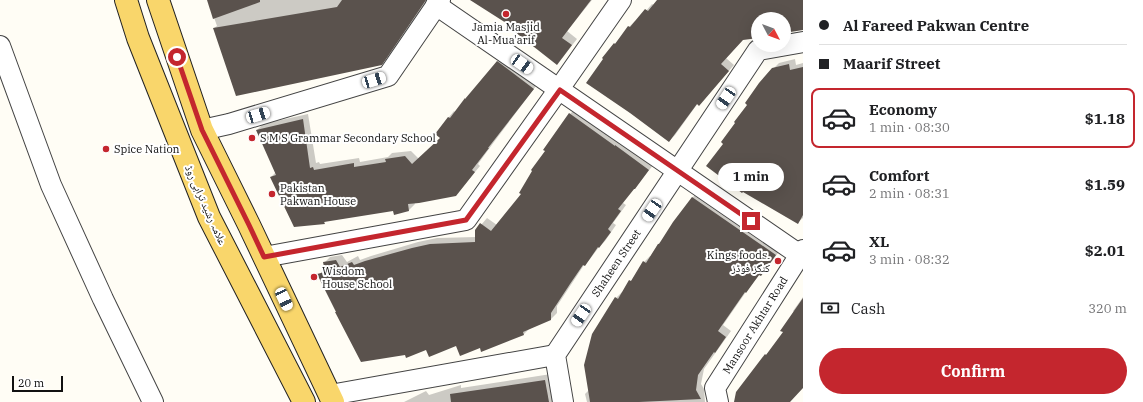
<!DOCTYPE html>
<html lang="en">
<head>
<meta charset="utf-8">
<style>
	:root { --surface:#fff; --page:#f2f2f2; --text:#202124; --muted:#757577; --line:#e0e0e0; --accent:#c4262e }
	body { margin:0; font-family:"IBM Plex Serif","Noto Naskh Arabic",serif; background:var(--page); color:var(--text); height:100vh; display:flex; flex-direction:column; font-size:15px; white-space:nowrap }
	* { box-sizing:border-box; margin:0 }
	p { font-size:13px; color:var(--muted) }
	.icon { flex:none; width:22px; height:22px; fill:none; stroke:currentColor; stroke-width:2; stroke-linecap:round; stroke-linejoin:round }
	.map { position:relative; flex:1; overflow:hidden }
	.panel { display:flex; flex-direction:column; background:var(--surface); width:340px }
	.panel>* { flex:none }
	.hud { display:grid; align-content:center; height:88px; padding:0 16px; background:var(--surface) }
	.needle { width:26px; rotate:131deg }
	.tools { position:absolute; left:751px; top:12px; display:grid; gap:8px }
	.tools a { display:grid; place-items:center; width:40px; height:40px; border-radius:50%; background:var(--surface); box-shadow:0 4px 16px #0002; font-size:20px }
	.scale { position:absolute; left:12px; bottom:10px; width:51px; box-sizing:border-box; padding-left:4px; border:2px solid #111; border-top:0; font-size:11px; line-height:14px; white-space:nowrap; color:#111; -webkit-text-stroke:3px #fff; paint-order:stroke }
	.end { position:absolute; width:18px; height:18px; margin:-9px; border:5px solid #c4262e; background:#fff; box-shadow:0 0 0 2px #fff }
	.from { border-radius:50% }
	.bubble { position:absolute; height:28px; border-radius:14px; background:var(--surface); box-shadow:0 4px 16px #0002; font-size:13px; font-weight:800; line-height:28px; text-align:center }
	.car { position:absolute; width:12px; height:24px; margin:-12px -6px; border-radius:5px; box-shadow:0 0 3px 1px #0007; background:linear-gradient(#fff 24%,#345 0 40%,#fff 0 76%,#345 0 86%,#fff 0) }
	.hud b { display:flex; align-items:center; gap:14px; height:38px; font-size:15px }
	.hud b+b { border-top:1px solid var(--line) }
	.hud i { width:10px; height:10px; background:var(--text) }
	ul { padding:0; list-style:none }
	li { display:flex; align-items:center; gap:12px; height:60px; margin:0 8px 6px; padding:0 8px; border:2px solid transparent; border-radius:8px }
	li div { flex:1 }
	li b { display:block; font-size:15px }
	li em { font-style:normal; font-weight:800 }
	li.selected { border-color:var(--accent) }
	li>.icon { width:36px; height:36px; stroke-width:1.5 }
	.pay { display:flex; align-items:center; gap:10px; height:44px; padding:0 16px; font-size:15px }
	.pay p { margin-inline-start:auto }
	.primary-button { display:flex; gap:8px; margin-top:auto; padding:8px 16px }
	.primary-button a { flex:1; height:46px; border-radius:24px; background:var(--accent); color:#fff; font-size:16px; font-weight:800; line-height:46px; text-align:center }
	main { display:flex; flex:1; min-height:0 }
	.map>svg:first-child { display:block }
</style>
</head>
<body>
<main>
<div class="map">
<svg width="803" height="402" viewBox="0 0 803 402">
	<rect width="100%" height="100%" fill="#fffdf5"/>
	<!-- shadow -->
	<g fill="#0003">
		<path d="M208 0H430L397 48 381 64 214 28 217 26Z"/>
		<path d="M472 0H592L567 31 577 39 562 58Z"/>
		<path d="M658 0H803V28L784 32V19H758V37L743 39 726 58 734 65 705 98 698 103 675 135 669 141 603 58 629 27 635 21 636 22 652 4 654 5Z"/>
		<path d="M503 55 539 82 494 142 478 164 480 166 461 189 414 202 415 204 409 210H394L326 221 324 223 271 177 276 172 257 130 263 124 308 114 316 163 319 162 320 164 359 158 360 162 388 157 392 153 411 151 419 159 441 138 436 134 449 117 454 111 455 112Z"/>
		<path d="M795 59 796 65 803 63V218L797 223 724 144 773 69 779 63Z"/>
		<path d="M576 108 654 164 623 203 626 205 613 223 616 225 605 241 599 247 590 259 584 265 557 306V313L551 319 529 329 524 334 480 346 456 344 427 348 406 354 319 275 325 268 324 263 330 257 342 255 347 262 358 256 360 260 371 256 418 242 437 238 476 237V231L487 218 497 225 522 193 546 151 544 149 570 114Z"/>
		<path d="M698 192 781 249 766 269 761 275 760 274 748 289 723 325 731 331 704 369 701 384 704 389 705 402H587L585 394 589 390 616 298 622 292 623 293 644 262 650 256H651L658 244 664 239 692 198Z"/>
		<path d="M803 297V380L784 402H735L765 356 770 351 784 332 794 312 793 311Z"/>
		<path d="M551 374 554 402H404L426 391 429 395 461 385V388Z"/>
	</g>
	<!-- building -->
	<g fill="#5a524d">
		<path d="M207 0H260V2L213 19Z"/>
		<path d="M342 0H426L382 65 236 96 213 28 337 7Z"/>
		<path d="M470 0H591L562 38 572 45 557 65 515 32 517 30Z"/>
		<path d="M657 0H803V30L784 33V19H758V38L743 40 721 64 729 71 699 106 697 104 669 142 630 113 586 83 603 59 602 58 614 43 615 44 628 26 630 27 645 9 648 11Z"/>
		<path d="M497 61 534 89 488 148H489L472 170 475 172 456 196 419 203 408 204 409 211 394 215 393 211 324 222 325 224 294 227 270 177 276 175 256 130 303 119 310 168 313 167 314 170 354 163V167L386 162 385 159 405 156 412 164 440 138 435 134 448 117 450 118 465 98V99Z"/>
		<path d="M789 64 790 70 803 67V215L798 224 743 192 742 193 706 166 723 144 721 142 735 123 734 122 747 105 745 103 759 83 772 68Z"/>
		<path d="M569 113 615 146V145L649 170 635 189H634L618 209 621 211 608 229 611 232 599 248 598 247 585 266 583 265 570 284 551 313V320L523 332 524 335 481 352 480 348 460 356 456 346 429 357 426 350 406 358 405 355 361 362 335 312H336L317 274 325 272 323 262 336 260 340 267 352 262 354 265 365 261 412 248 430 244 475 242V230L480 223 491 231 521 194 519 193 532 171 531 170 545 151 543 150Z"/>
		<path d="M692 197 776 255 761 276 759 275 746 293 745 292 718 331 726 337 715 353 714 352 698 375 696 390 701 399 639 402H590L584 365 592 334 615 297 618 299 629 280 631 281 643 261 646 263 658 244H659L673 222Z"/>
		<path d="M803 298V388L790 402H734L736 392 765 354 766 355 783 332 780 331Z"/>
		<path d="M545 380 549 402H451L450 394Z"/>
	</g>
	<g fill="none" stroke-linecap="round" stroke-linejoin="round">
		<!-- minor casing -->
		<g stroke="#444" stroke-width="22">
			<g id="minor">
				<path d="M436 5 800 255"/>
				<path d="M0 46 51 185 103 299 153 402"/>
				<path d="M202 130 229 124 388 76 440 0"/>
				<path d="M264 257 466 220 559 89 621 0"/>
				<path d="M330 395 555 355"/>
				<path d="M563 402 555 355 758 50 803 42"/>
				<path d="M718 402 715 388 803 250"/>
			</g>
		</g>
		<!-- major casing -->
		<g stroke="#222" stroke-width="24">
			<g id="major">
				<path d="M126 0 138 38 209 217 304 402"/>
				<path d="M158 0 202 130 249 225 333 402"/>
			</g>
		</g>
		<!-- minor -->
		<use href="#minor" stroke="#fff" stroke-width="20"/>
		<!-- major -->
		<use href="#major" stroke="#f9d66b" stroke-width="22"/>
	</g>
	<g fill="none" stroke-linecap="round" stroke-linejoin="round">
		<!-- route -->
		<path stroke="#c4262e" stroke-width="5" d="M177 57 202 130 249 225 264 257 466 220 560 90 751 221"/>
	</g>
	<!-- markers -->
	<g fill="#c4262e" stroke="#fff" stroke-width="1.5">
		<circle cx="506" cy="14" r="4"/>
		<circle cx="252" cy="138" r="4"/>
		<circle cx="106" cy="149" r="4"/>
		<circle cx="272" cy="194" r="4"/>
		<circle cx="778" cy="261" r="4"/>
		<circle cx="314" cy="277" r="4"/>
	</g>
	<g text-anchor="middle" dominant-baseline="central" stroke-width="4" stroke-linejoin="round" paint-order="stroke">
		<!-- poi labels -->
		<g font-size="11" fill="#111" stroke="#fff" text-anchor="start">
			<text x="506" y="27" text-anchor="middle">Jamia Masjid<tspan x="506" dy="13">Al-Mua'arif</tspan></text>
			<text x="260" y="138">S M S Grammar Secondary School</text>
			<text x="114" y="149">Spice Nation</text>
			<text x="280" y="188">Pakistan<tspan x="280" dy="13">Pakwan House</tspan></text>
			<text x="770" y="255" text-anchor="end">Kings foods۔<tspan x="770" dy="13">کنگز فوڈز</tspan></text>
			<text x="322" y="271">Wisdom<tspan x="322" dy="13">House School</tspan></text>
		</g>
		<!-- street labels -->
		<g font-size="11" fill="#111" stroke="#fff">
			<text transform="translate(206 205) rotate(66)">علامہ رشید ترابی روڈ</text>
			<text transform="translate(616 263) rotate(-56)">Shaheen Street</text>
			<text transform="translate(755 325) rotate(-58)">Mansoor Akhtar Road</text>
		</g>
	</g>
</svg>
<div class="tools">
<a><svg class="needle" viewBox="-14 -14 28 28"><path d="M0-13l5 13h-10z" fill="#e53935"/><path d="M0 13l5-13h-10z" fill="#757577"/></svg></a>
</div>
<div class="scale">20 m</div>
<i class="end from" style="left:177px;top:57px"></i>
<i class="end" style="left:751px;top:221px"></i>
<div class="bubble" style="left:718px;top:163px;width:66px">1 min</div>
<i class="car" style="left:522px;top:64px;rotate:125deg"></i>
<i class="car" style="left:374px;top:80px;rotate:73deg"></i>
<i class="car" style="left:726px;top:98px;rotate:214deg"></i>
<i class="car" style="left:258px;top:115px;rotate:73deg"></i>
<i class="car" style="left:652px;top:210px;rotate:214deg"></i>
<i class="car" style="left:284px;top:299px;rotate:155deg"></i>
<i class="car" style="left:581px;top:315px;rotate:214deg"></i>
</div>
<section class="panel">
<div class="hud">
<b><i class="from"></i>Al Fareed Pakwan Centre</b>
<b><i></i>Maarif Street</b>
</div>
<ul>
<li class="selected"><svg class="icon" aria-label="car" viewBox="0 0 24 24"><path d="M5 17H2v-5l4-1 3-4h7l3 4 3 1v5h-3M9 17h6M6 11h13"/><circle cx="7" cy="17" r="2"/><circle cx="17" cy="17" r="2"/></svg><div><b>Economy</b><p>1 min · 08:30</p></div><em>$1.18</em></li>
<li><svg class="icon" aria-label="car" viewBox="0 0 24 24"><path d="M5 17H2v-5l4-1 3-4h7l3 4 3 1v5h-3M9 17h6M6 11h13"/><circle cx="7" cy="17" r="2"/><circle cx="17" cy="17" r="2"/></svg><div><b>Comfort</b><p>2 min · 08:31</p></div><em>$1.59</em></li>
<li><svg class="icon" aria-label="car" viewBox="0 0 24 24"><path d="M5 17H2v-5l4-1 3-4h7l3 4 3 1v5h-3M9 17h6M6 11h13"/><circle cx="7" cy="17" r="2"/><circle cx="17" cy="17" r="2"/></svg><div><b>XL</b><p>3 min · 08:32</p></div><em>$2.01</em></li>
</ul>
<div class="pay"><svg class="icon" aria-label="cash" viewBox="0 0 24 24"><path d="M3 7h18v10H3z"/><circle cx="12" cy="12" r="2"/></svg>Cash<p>320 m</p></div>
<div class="primary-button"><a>Confirm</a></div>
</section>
</main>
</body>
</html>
